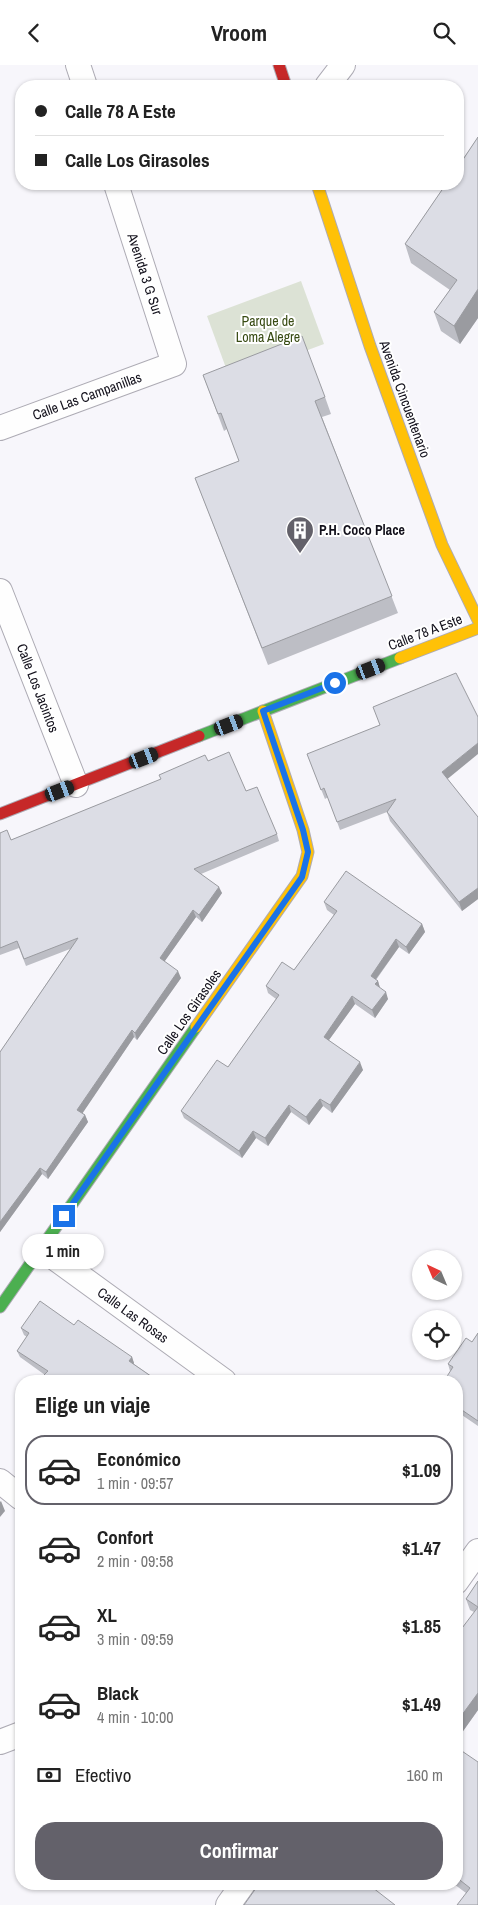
<!DOCTYPE html>
<html lang="es">
<head>
<meta charset="utf-8">
<style>
	:root { --surface:#fff; --page:#f2f2f2; --text:#222; --muted:#767676; --line:#e0e0e0; --accent:#63616a }
	body { margin:0; font-family:"Archivo Narrow",sans-serif; background:var(--page); color:var(--text); height:100vh; display:flex; flex-direction:column; font-size:19px; white-space:nowrap }
	* { box-sizing:border-box; margin:0 }
	p { font-size:16px; color:var(--muted) }
	.icon { flex:none; width:28px; height:28px; fill:none; stroke:currentColor; stroke-width:2; stroke-linecap:round; stroke-linejoin:round }
	.map { position:relative; flex:1; overflow:hidden }
	.panel { position:absolute; left:15px; top:1310px; width:448px; height:515px; display:flex; flex-direction:column; background:var(--surface); border-radius:20px; box-shadow:0 1px 4px #0004 }
	.panel>* { flex:none }
	.top-card { position:absolute; left:15px; top:15px; width:449px; height:110px; border-radius:20px; box-shadow:0 1px 4px #0004; display:grid; align-content:center; height:110px; padding:0 20px; background:var(--surface) }
	.needle { width:32px; rotate:316deg }
	.controls { position:absolute; left:412px; top:1185px; display:grid; gap:10px }
	.controls a { display:grid; place-items:center; width:50px; height:50px; border-radius:50%; background:var(--surface); box-shadow:0 1px 4px #0004; font-size:25px }
	.end { position:absolute; width:22px; height:22px; margin:-11px; border:6px solid #1a73e8; background:#fff; box-shadow:0 0 0 2px #fff }
	.from { border-radius:50% }
	.bubble { position:absolute; height:35px; border-radius:18px; background:var(--surface); box-shadow:0 1px 4px #0004; font-size:16px; font-weight:800; line-height:35px; text-align:center }
	.car { position:absolute; width:15px; height:30px; margin:-15px -8px; border-radius:6px; box-shadow:0 0 4px 1px #0007; background:linear-gradient(#222 24%,#8ab4d8 0 40%,#222 0 76%,#8ab4d8 0 86%,#222 0) }
	.top-card b { display:flex; align-items:center; gap:18px; height:48px; font-size:19px }
	.top-card b+b { border-top:1px solid var(--line) }
	.top-card i { width:12px; height:12px; background:var(--text) }
	ul { padding:0; list-style:none }
	li { display:flex; align-items:center; gap:15px; height:70px; margin:0 10px 8px; padding:0 10px; border:2px solid transparent; border-radius:20px }
	li div { flex:1 }
	li b { display:block; font-size:19px }
	li em { font-style:normal; font-weight:800 }
	li.active { border-color:var(--accent) }
	li>.icon { width:45px; height:45px; stroke-width:1.5 }
	h2 { padding:0 20px; font-size:22px; line-height:60px }
	.pay { display:flex; align-items:center; gap:12px; height:55px; padding:0 20px; font-size:19px }
	.pay p { margin-inline-start:auto }
	.cta { display:flex; gap:10px; margin-top:auto; padding:10px 20px }
	.cta a { flex:1; height:58px; border-radius:20px; background:var(--accent); color:#fff; font-size:20px; font-weight:800; line-height:58px; text-align:center }
	header { display:flex; justify-content:space-between; align-items:center; height:65px; padding:0 20px; background:var(--surface); font-size:22px; font-weight:800 }
	.map>svg:first-child { display:block }
</style>
</head>
<body>
<header><svg class="icon" aria-label="back" viewBox="0 0 24 24"><path d="M15 5l-7 7 7 7"/></svg>Vroom<svg class="icon" aria-label="search" viewBox="0 0 24 24"><circle cx="10" cy="10" r="6"/><path d="M15 15l6 6"/></svg></header>
<div class="map">
<svg width="478" height="1840" viewBox="0 0 478 1840">
	<rect width="100%" height="100%" fill="#f7f6fb"/>
	<!-- green -->
	<path fill="#dce2d5" d="M301 216 324 279 230 314 207 251Z"/>
	<g fill="none" stroke-linecap="round" stroke-linejoin="round">
		<!-- street casing -->
		<g stroke="#adabb4" stroke-width="26">
			<g id="street">
				<path d="M78 0 85 21"/>
				<path d="M327 21 343 0"/>
				<path d="M0 363 174 299 116 119"/>
				<path d="M0 526 76 720"/>
				<path d="M41 1183 224 1316"/>
				<path d="M0 1416 21 1433"/>
				<path d="M456 1517 478 1486"/>
				<path d="M0 1677 21 1669"/>
				<path d="M228 1840 243 1819"/>
			</g>
		</g>
		<!-- fast casing -->
		<g stroke="#adabb4" stroke-width="13">
			<g id="fast">
				<path d="M199 671 400 593"/>
				<path d="M0 1242 196 962"/>
			</g>
		</g>
		<!-- slow casing -->
		<g stroke="#adabb4" stroke-width="13">
			<g id="slow">
				<path d="M317 119 370 281 442 480 478 555"/>
				<path d="M400 593 478 563"/>
				<path d="M196 962 302 811 308 787 303 765 263 646"/>
			</g>
		</g>
		<!-- jam casing -->
		<g stroke="#adabb4" stroke-width="13">
			<g id="jam">
				<path d="M279 0 286 21"/>
				<path d="M0 749 199 671"/>
			</g>
		</g>
		<!-- street -->
		<use href="#street" stroke="#fefefe" stroke-width="24"/>
		<!-- fast -->
		<use href="#fast" stroke="#4caf50" stroke-width="11"/>
		<!-- slow -->
		<use href="#slow" stroke="#ffc107" stroke-width="11"/>
		<!-- jam -->
		<use href="#jam" stroke="#c62828" stroke-width="11"/>
	</g>
	<!-- wall -->
	<g fill="#bdbec5">
		<path d="M478 72V253L460 279 441 266 434 247 450 225 411 198 405 179Z"/>
		<path d="M203 310 325 332 331 349 322 352 398 548 268 600 195 413 239 396 227 364 224 366Z"/>
		<path d="M307 689 447 714 478 752V834L462 846 390 756 387 747 340 765 328 732 325 734Z"/>
		<path d="M208 696 246 726 277 769 279 776 201 809 222 828 202 857 196 852 164 897 181 913 137 975 134 972 82 1048 85 1050 88 1057 48 1114 42 1109 0 1167V987L70 884 26 901 19 883 0 890V768L11 775Z"/>
		<path d="M324 837 422 859 425 867 409 889 399 882 376 915 378 916 380 923 388 934 375 953 355 939 329 975 363 1005 332 1048 323 1041 309 1060 291 1047 268 1081 256 1073 242 1093 184 1053 181 1046 228 1002 276 934 268 928 266 921 294 905 334 850 327 845Z"/>
		<path d="M74 1260 132 1292 134 1299 158 1316H47L44 1310H45L20 1292 17 1286 27 1272 24 1270 21 1263Z"/>
		<path d="M478 1268V1361L456 1346V1316L450 1306 448 1299 472 1277Z"/>
		<path d="M478 1516V1645L456 1676 474 1547 470 1545 466 1534Z"/>
		<path d="M456 1682 478 1840 466 1828 454 1819H456Z"/>
	</g>
	<!-- shaded-wall -->
	<g fill="#9a9ba0">
		<path d="M478 224V253L460 279 454 261Z"/>
		<path d="M478 678V689L445 716 442 707Z"/>
		<path d="M219 822 222 828 202 857 199 850Z"/>
		<path d="M478 823V834L462 846 459 837Z"/>
		<path d="M193 845 196 852 162 900 160 893Z"/>
		<path d="M422 859 425 867 409 889 406 882Z"/>
		<path d="M396 874 399 882 373 918 371 911Z"/>
		<path d="M178 906 181 913 137 975 135 968Z"/>
		<path d="M378 916 380 923 375 919Z"/>
		<path d="M386 927 388 934 375 953 372 945Z"/>
		<path d="M352 931 355 939 326 979 324 972Z"/>
		<path d="M132 965 134 972 80 1052 77 1045Z"/>
		<path d="M360 997 363 1005 332 1048 330 1040Z"/>
		<path d="M320 1034 323 1041 309 1060 306 1052Z"/>
		<path d="M289 1040 291 1047 268 1081 265 1073Z"/>
		<path d="M85 1050 88 1057 48 1114 46 1107Z"/>
		<path d="M253 1066 256 1073 242 1093 239 1086Z"/>
		<path d="M40 1103 42 1109 0 1167V1157Z"/>
		<path d="M132 1292 134 1298 132 1302 129 1296Z"/>
		<path d="M1 1436 5 1446 0 1452V1437Z"/>
		<path d="M478 1628V1645L456 1676V1658Z"/>
	</g>
	<!-- building -->
	<g fill="#dcdde5" stroke="#9a9ba0">
		<path d="M478 72V224L454 261 434 247 457 215 405 179 446 119H458V102Z"/>
		<path d="M302 271 325 332 315 336 392 531 262 583 195 413 239 396 221 348 218 349 203 310Z"/>
		<path d="M456 608 478 652V678L442 707 478 752V823L459 837 387 747 396 734 337 757 324 723 321 725 307 689 380 660 373 642Z"/>
		<path d="M229 687 246 726 257 722 277 769 194 804 219 822 199 850 193 845 160 893 178 906 135 968 132 965 77 1045 85 1050 46 1107 40 1103 0 1157V987L78 873 24 894 17 876 0 883V768L7 765 11 775 161 714 159 710 205 690 208 696Z"/>
		<path d="M346 806 422 859 406 882 396 874 371 911 378 916 375 919 386 927 372 945 352 931 324 972 360 997 330 1040 320 1034 306 1052 289 1040 265 1073 253 1066 239 1086 181 1046 217 995 228 1002 279 930 266 921 282 897 294 905 337 846 324 837Z"/>
		<path d="M40 1236 74 1260 78 1255 132 1292 129 1296 158 1316H53L44 1310 48 1306 17 1286 29 1268 21 1263Z"/>
		<path d="M478 1268V1356L456 1341V1316H444L453 1302 448 1299 466 1273 472 1277Z"/>
		<path d="M478 1516V1628L456 1658V1571L478 1542 466 1534Z"/>
		<path d="M456 1682 478 1697V1840H457L470 1823 456 1812Z"/>
		<path d="M259 1819H368L395 1840H244Z"/>
	</g>
	<g fill="none" stroke-linecap="round" stroke-linejoin="round">
		<!-- route -->
		<path stroke="#1a73e8" stroke-width="6" d="M64 1151 302 812 308 787 303 765 263 646 335 618"/>
	</g>
	<!-- icons -->
	<defs>
		<g id="building-pin" transform="scale(1.4375)"><path d="M0 17L-7.5 6A9.5 9.5 0 1 1 7.5 6Z" fill="#63616a" stroke="#fff"/><path d="M-4-6H4V6H1V3H-1V6H-4ZM-2.5-4.3h1.7v1.8h-1.7ZM.8-4.3h1.7v1.8H.8ZM-2.5-1h1.7V.8h-1.7ZM.8-1h1.7V.8H.8Z" fill="#fff"/></g>
	</defs>
	<g fill-rule="evenodd">
		<use href="#building-pin" x="300" y="465"/>
	</g>
	<g text-anchor="middle" dominant-baseline="central" stroke-width="4" stroke-linejoin="round" paint-order="stroke">
		<!-- street labels -->
		<g font-size="14" fill="#13111c" stroke="#fff">
			<text transform="translate(145 209) rotate(72)">Avenida 3 G Sur</text>
			<text transform="translate(87 331) rotate(-20)">Calle Las Campanillas</text>
			<text transform="translate(405 334) rotate(70)">Avenida Cincuentenario</text>
			<text transform="translate(425 567) rotate(-21)">Calle 78 A Este</text>
			<text transform="translate(38 623) rotate(69)">Calle Los Jacintos</text>
			<text transform="translate(189 947) rotate(-55)">Calle Los Girasoles</text>
			<text transform="translate(133 1250) rotate(36)">Calle Las Rosas</text>
		</g>
		<!-- park labels -->
		<g font-size="14" fill="#384b13" stroke="#fff">
			<text x="268" y="256">Parque de<tspan x="268" dy="16">Loma Alegre</tspan></text>
		</g>
		<!-- poi labels -->
		<g font-size="14" font-weight="bold" fill="#13111c" stroke="#fff" text-anchor="start">
			<text x="319" y="465">P.H. Coco Place</text>
		</g>
	</g>
</svg>
<div class="controls">
<a><svg class="needle" viewBox="-14 -14 28 28"><path d="M0-13l5 13h-10z" fill="#e53935"/><path d="M0 13l5-13h-10z" fill="#767676"/></svg></a>
<a><svg class="icon" aria-label="locate" viewBox="0 0 24 24"><circle cx="12" cy="12" r="6"/><path d="M12 2v4M12 18v4M2 12h4M18 12h4"/></svg></a>
</div>
<i class="end from" style="left:335px;top:618px"></i>
<i class="end" style="left:64px;top:1151px"></i>
<div class="bubble" style="left:22px;top:1169px;width:82px">1 min</div>
<i class="car" style="left:371px;top:604px;rotate:69deg"></i>
<i class="car" style="left:229px;top:660px;rotate:69deg"></i>
<i class="car" style="left:144px;top:693px;rotate:69deg"></i>
<i class="car" style="left:60px;top:726px;rotate:69deg"></i>
<div class="top-card">
<b><i class="from"></i>Calle 78 A Este</b>
<b><i></i>Calle Los Girasoles</b>
</div>
<section class="panel">
<h2>Elige un viaje</h2>
<ul>
<li class="active"><svg class="icon" aria-label="car" viewBox="0 0 24 24"><path d="M5 17H2v-5l4-1 3-4h7l3 4 3 1v5h-3M9 17h6M6 11h13"/><circle cx="7" cy="17" r="2"/><circle cx="17" cy="17" r="2"/></svg><div><b>Económico</b><p>1 min · 09:57</p></div><em>$1.09</em></li>
<li><svg class="icon" aria-label="car" viewBox="0 0 24 24"><path d="M5 17H2v-5l4-1 3-4h7l3 4 3 1v5h-3M9 17h6M6 11h13"/><circle cx="7" cy="17" r="2"/><circle cx="17" cy="17" r="2"/></svg><div><b>Confort</b><p>2 min · 09:58</p></div><em>$1.47</em></li>
<li><svg class="icon" aria-label="car" viewBox="0 0 24 24"><path d="M5 17H2v-5l4-1 3-4h7l3 4 3 1v5h-3M9 17h6M6 11h13"/><circle cx="7" cy="17" r="2"/><circle cx="17" cy="17" r="2"/></svg><div><b>XL</b><p>3 min · 09:59</p></div><em>$1.85</em></li>
<li><svg class="icon" aria-label="car" viewBox="0 0 24 24"><path d="M5 17H2v-5l4-1 3-4h7l3 4 3 1v5h-3M9 17h6M6 11h13"/><circle cx="7" cy="17" r="2"/><circle cx="17" cy="17" r="2"/></svg><div><b>Black</b><p>4 min · 10:00</p></div><em>$1.49</em></li>
</ul>
<div class="pay"><svg class="icon" aria-label="cash" viewBox="0 0 24 24"><path d="M3 7h18v10H3z"/><circle cx="12" cy="12" r="2"/></svg>Efectivo<p>160 m</p></div>
<div class="cta"><a>Confirmar</a></div>
</section>
</div>
</body>
</html>
